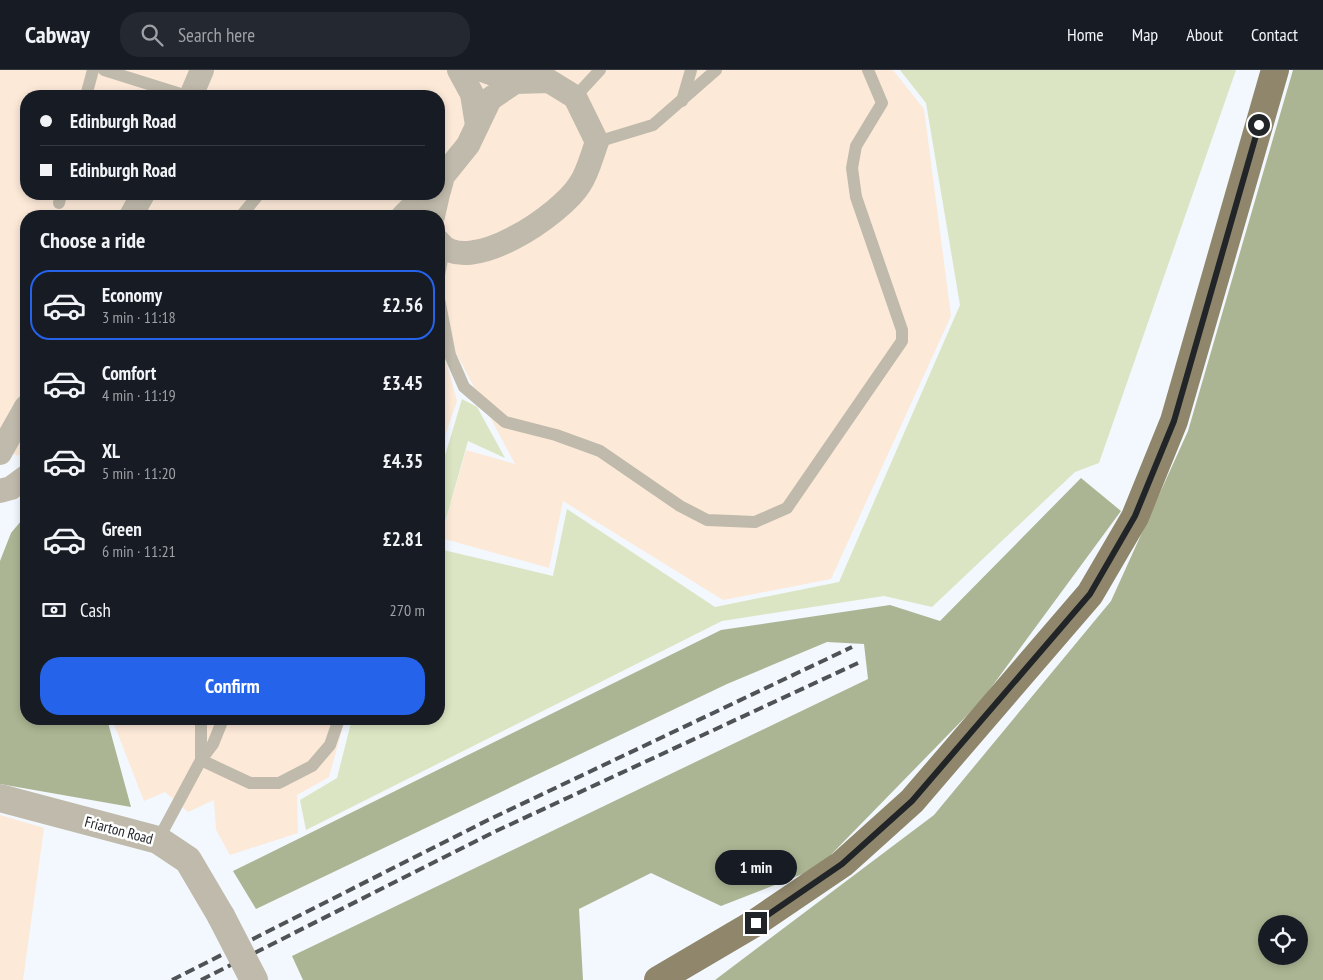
<!DOCTYPE html>
<html lang="en">
<head>
<meta charset="utf-8">
<style>
	:root { --surface:#171b24; --page:#242831; --text:#f1f3f6; --muted:#9ea1a6; --line:#363941; --accent:#2563eb }
	body { margin:0; font-family:"PT Sans Narrow",sans-serif; background:var(--page); color:var(--text); height:100vh; display:flex; flex-direction:column; font-size:19px; white-space:nowrap }
	* { box-sizing:border-box; margin:0 }
	p { font-size:16px; color:var(--muted) }
	.icon { flex:none; width:28px; height:28px; fill:none; stroke:currentColor; stroke-width:2; stroke-linecap:round; stroke-linejoin:round }
	.map { position:relative; flex:1; overflow:hidden }
	.drawer { position:absolute; left:20px; top:140px; width:425px; height:515px; display:flex; flex-direction:column; background:var(--surface); border-radius:20px; box-shadow:0 2px 8px #0003 }
	.drawer>* { flex:none }
	.guide { position:absolute; left:20px; top:20px; width:425px; height:110px; border-radius:20px; box-shadow:0 2px 8px #0003; display:grid; align-content:center; height:110px; padding:0 20px; background:var(--surface) }
	.controls { position:absolute; left:1258px; top:845px; display:grid; gap:10px }
	.controls a { display:grid; place-items:center; width:50px; height:50px; border-radius:50%; background:var(--surface); box-shadow:0 2px 8px #0003; font-size:25px }
	.end { position:absolute; width:22px; height:22px; margin:-11px; border:6px solid #212528; background:#fff; box-shadow:0 0 0 2px #fff }
	.from { border-radius:50% }
	.bubble { position:absolute; height:35px; border-radius:18px; background:var(--surface); box-shadow:0 2px 8px #0003; font-size:16px; font-weight:700; line-height:35px; text-align:center }
	.guide b { display:flex; align-items:center; gap:18px; height:48px; font-size:19px }
	.guide b+b { border-top:1px solid var(--line) }
	.guide i { width:12px; height:12px; background:var(--text) }
	ul { padding:0; list-style:none }
	li { display:flex; align-items:center; gap:15px; height:70px; margin:0 10px 8px; padding:0 10px; border:2px solid transparent; border-radius:20px }
	li div { flex:1 }
	li b { display:block; font-size:19px }
	li em { font-style:normal; font-weight:700 }
	li.active { border-color:var(--accent) }
	li>.icon { width:45px; height:45px; stroke-width:1.5 }
	h2 { padding:0 20px; font-size:22px; line-height:60px }
	.pay { display:flex; align-items:center; gap:12px; height:55px; padding:0 20px; font-size:19px }
	.pay p { margin-inline-start:auto }
	.button { display:flex; gap:10px; margin-top:auto; padding:10px 20px }
	.button a { flex:1; height:58px; border-radius:20px; background:var(--accent); color:#fff; font-size:20px; font-weight:700; line-height:58px; text-align:center }
	header { display:flex; align-items:center; gap:30px; box-sizing:border-box; height:70px; padding:0 25px; background:var(--surface); border-bottom:1px solid var(--line) }
	header strong { font-size:24px }
	nav { display:flex; gap:28px; margin-inline-start:auto; font-size:18px }
	.search { width:350px; height:45px; background:var(--page); display:flex; align-items:center; gap:12px; box-sizing:border-box; padding:0 18px; border-radius:20px; color:var(--muted); font-size:19px }
	.map>svg:first-child { display:block }
</style>
</head>
<body>
<header>
<strong>Cabway</strong>
<div class="search"><svg class="icon" aria-label="search" viewBox="0 0 24 24"><circle cx="10" cy="10" r="6"/><path d="M15 15l6 6"/></svg>Search here</div>
<nav><a>Home</a><a>Map</a><a>About</a><a>Contact</a></nav>
</header>
<div class="map">
<svg width="1323" height="910" viewBox="0 0 1323 910">
	<rect width="100%" height="100%" fill="#f2f8fd"/>
	<!-- industrial -->
	<g fill="#fce9d8" fill-rule="evenodd">
		<path d="M0 0H893L924 39 951 246 831 509 723 530 563 431 549 498 441 468 466 380 515 394 456 283 439 220V146H26V381L17 386 0 373ZM26 26H439V124H26Z"/>
		<path d="M439 265 457 331 439 383Z"/>
		<path d="M112 649H345L329 707 297 725 298 763 230 785 216 760 214 730 188 742 165 722 144 731Z"/>
		<path d="M0 745 44 758 23 910H0Z"/>
	</g>
	<!-- green -->
	<g fill="#dbe5c3">
		<path d="M900 0H1236L1099 393 1075 402 932 537 884 526 722 551 306 760 300 730 337 708 352 649H439V479L553 506 567 439 715 537 839 512 960 235 926 33Z"/>
		<path d="M462 329 477 337 505 388 468 371 439 474V398L444 389Z"/>
	</g>
	<!-- forest -->
	<g fill="#abb593" fill-rule="evenodd">
		<path d="M1293 0H1323V910H715L934 745 1111 531 1188 361ZM1266 854H1299V886H1266Z"/>
		<path d="M1081 408 1121 441 982 630 818 798 721 836 651 803 579 839 583 910H303L292 886 868 609 864 574 827 572 727 614 256 839 233 801 721 560 890 535 940 551Z"/>
		<path d="M26 445V649H107L131 737 0 714V491L11 463Z"/>
	</g>
	<g fill="none" stroke-linecap="round" stroke-linejoin="round">
		<!-- service -->
		<g stroke="#bfbaab" stroke-width="12">
			<path d="M104 0 187 26"/>
			<path d="M86 26 93 0"/>
			<path d="M575 27 600 0"/>
			<path d="M682 31 691 0"/>
			<path d="M597 72 653 55 716 0"/>
			<path d="M59 133 61 124"/>
			<path d="M241 146 259 124"/>
			<path d="M439 205 444 179"/>
			<path d="M439 229 450 285 464 317 505 352 556 365 600 381 680 436 707 450 755 452 787 438 902 271V260L856 127 852 98 856 76 882 33 868 0"/>
			<path d="M201 690 250 713H279L312 696 330 675 339 649"/>
			<path d="M201 690V649"/>
			<path d="M158 770 201 690 213 674 223 649"/>
		</g>
		<!-- minor -->
		<g stroke="#bfbaab" stroke-width="24">
			<path d="M459 0 472 24 477 55"/>
			<path d="M482 0 515 12"/>
			<path d="M191 26 202 0"/>
			<path d="M439 121 443 106 468 75 490 29 515 12 549 11 575 27 597 72C592 85 588 102 580 114 562 144 467 209 439 172"/>
			<path d="M131 146 143 124"/>
			<path d="M403 146 425 124"/>
			<path d="M433 146 438 124"/>
			<path d="M0 383 26 337"/>
			<path d="M0 421 11 418 26 407"/>
		</g>
		<!-- tertiary -->
		<path stroke="#bfbaab" stroke-width="28" d="M0 728 158 770 188 790 221 846"/>
		<!-- primary -->
		<path stroke="#8f866b" stroke-width="28" d="M658 910 755 853 842 794 912 731 1090 524 1135 447 1174 351 1275 0"/>
		<!-- rail -->
		<g stroke="#4f5356" stroke-width="4" stroke-dasharray="10 5" stroke-linecap="butt">
			<path d="M172 910 488 750 852 577"/>
			<path d="M201 910 494 762 858 593"/>
		</g>
		<!-- tertiary-bridge -->
		<path stroke="#bfbaab" stroke-width="28" d="M221 846 254 910"/>
	</g>
	<g fill="none" stroke-linecap="round" stroke-linejoin="round">
		<!-- route -->
		<path stroke="#212528" stroke-width="6" d="M756 853 842 794 912 731 1090 524 1135 446 1174 351 1259 55"/>
	</g>
	<g text-anchor="middle" dominant-baseline="central" stroke-width="5" stroke-linejoin="round" paint-order="stroke">
		<!-- street labels -->
		<g font-size="15" fill="#212528" stroke="#fff">
			<text transform="translate(119 760) rotate(15)">Friarton Road</text>
		</g>
	</g>
</svg>
<div class="controls">
<a><svg class="icon" aria-label="locate" viewBox="0 0 24 24"><circle cx="12" cy="12" r="6"/><path d="M12 2v4M12 18v4M2 12h4M18 12h4"/></svg></a>
</div>
<i class="end from" style="left:1259px;top:55px"></i>
<i class="end" style="left:756px;top:853px"></i>
<div class="bubble" style="left:715px;top:780px;width:82px">1 min</div>
<div class="guide">
<b><i class="from"></i>Edinburgh Road</b>
<b><i></i>Edinburgh Road</b>
</div>
<section class="drawer">
<h2>Choose a ride</h2>
<ul>
<li class="active"><svg class="icon" aria-label="car" viewBox="0 0 24 24"><path d="M5 17H2v-5l4-1 3-4h7l3 4 3 1v5h-3M9 17h6M6 11h13"/><circle cx="7" cy="17" r="2"/><circle cx="17" cy="17" r="2"/></svg><div><b>Economy</b><p>3 min · 11:18</p></div><em>£2.56</em></li>
<li><svg class="icon" aria-label="car" viewBox="0 0 24 24"><path d="M5 17H2v-5l4-1 3-4h7l3 4 3 1v5h-3M9 17h6M6 11h13"/><circle cx="7" cy="17" r="2"/><circle cx="17" cy="17" r="2"/></svg><div><b>Comfort</b><p>4 min · 11:19</p></div><em>£3.45</em></li>
<li><svg class="icon" aria-label="car" viewBox="0 0 24 24"><path d="M5 17H2v-5l4-1 3-4h7l3 4 3 1v5h-3M9 17h6M6 11h13"/><circle cx="7" cy="17" r="2"/><circle cx="17" cy="17" r="2"/></svg><div><b>XL</b><p>5 min · 11:20</p></div><em>£4.35</em></li>
<li><svg class="icon" aria-label="car" viewBox="0 0 24 24"><path d="M5 17H2v-5l4-1 3-4h7l3 4 3 1v5h-3M9 17h6M6 11h13"/><circle cx="7" cy="17" r="2"/><circle cx="17" cy="17" r="2"/></svg><div><b>Green</b><p>6 min · 11:21</p></div><em>£2.81</em></li>
</ul>
<div class="pay"><svg class="icon" aria-label="cash" viewBox="0 0 24 24"><path d="M3 7h18v10H3z"/><circle cx="12" cy="12" r="2"/></svg>Cash<p>270 m</p></div>
<div class="button"><a>Confirm</a></div>
</section>
</div>
</body>
</html>
